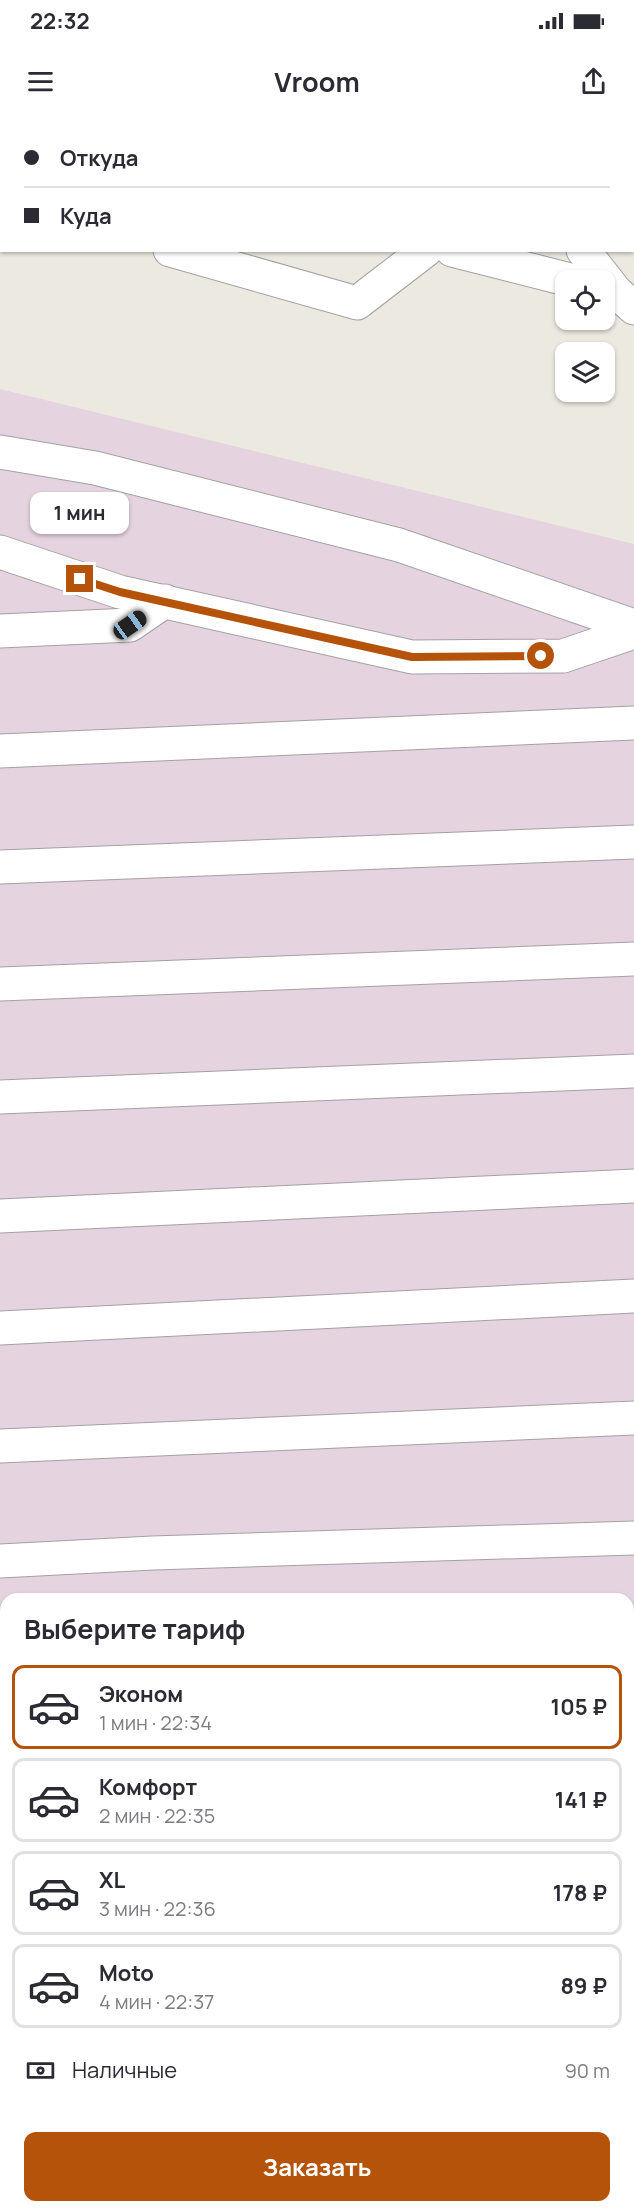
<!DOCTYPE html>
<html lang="ru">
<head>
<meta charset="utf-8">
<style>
	:root { --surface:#fff; --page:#f2f2f3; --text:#2b2b33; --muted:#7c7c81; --line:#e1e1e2; --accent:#b45309 }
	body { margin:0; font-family:Manrope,sans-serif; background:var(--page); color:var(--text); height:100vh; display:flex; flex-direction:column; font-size:22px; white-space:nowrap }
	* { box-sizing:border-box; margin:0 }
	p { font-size:20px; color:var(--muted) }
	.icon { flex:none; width:33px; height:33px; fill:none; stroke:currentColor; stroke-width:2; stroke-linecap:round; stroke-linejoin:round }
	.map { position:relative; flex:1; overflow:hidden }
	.side { position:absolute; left:0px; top:1473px; width:634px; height:620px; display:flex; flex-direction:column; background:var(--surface); border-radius:18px 18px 0 0; box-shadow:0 2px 4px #0004 }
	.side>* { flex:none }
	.top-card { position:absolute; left:0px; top:0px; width:634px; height:132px; box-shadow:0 2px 4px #0004; display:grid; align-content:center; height:132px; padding:0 24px; background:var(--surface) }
	.buttons { position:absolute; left:555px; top:150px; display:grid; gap:12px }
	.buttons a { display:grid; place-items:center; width:60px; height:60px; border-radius:12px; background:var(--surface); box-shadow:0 2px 4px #0004; font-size:30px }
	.end { position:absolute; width:27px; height:27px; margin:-14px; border:8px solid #b45309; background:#fff; box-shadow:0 0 0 3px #fff }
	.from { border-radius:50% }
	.bubble { position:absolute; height:42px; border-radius:12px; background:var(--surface); box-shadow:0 2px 4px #0004; font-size:20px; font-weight:700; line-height:42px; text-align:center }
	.car { position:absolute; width:18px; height:36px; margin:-18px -9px; border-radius:8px; box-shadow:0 0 4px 2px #0007; background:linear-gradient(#222 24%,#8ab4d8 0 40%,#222 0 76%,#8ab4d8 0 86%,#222 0) }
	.top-card b { display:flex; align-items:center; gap:21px; height:57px; font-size:22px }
	.top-card b+b { border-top:2px solid var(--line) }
	.top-card i { width:15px; height:15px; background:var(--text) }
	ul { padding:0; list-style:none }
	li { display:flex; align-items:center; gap:18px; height:84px; margin:0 12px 9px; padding:0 12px; border:3px solid var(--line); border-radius:12px }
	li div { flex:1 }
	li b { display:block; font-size:22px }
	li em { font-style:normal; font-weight:700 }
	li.current { border-color:var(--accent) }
	li>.icon { width:54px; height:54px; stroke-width:1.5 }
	h2 { padding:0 24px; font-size:27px; line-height:72px }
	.pay { display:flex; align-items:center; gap:15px; height:66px; padding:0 24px; font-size:22px }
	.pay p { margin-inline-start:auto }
	.button { display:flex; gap:12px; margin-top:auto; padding:12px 24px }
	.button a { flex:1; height:69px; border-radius:12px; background:var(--accent); color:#fff; font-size:24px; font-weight:700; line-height:69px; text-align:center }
	.status { display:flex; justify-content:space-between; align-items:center; height:42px; padding:0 30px; background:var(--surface); direction:ltr }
	.status svg { height:16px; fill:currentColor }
	header { display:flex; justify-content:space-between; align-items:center; height:78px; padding:0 24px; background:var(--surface); font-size:27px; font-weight:700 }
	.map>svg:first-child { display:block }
</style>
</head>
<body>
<div class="status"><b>22:32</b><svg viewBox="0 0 49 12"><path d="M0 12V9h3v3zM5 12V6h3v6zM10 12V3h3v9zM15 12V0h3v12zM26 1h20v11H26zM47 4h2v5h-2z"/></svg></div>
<header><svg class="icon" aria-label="menu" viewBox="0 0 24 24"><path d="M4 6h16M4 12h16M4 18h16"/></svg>Vroom<svg class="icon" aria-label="share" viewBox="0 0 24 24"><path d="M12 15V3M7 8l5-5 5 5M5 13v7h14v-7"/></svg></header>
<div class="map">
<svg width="634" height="2092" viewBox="0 0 634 2092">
	<rect width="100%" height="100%" fill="#ece9e1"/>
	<!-- industrial -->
	<path fill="#e5d3e0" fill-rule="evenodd" d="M0 269 634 424V2092H0ZM6 1479H628V2086H6Z"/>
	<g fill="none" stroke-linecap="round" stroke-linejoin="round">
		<!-- minor casing -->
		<g stroke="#a2a2a2" stroke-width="35">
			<g id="minor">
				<path d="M479 0 480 2"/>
				<path d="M0 82 2 83"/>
				<path d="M170 130 357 183 426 130"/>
				<path d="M452 130 570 160"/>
				<path d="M583 130 616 172 634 188"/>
				<path d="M0 332 95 348 399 425 634 506"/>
				<path d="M0 432 120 472 412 537 563 536 634 512"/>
				<path d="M0 511 130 505 165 481"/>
				<path d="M0 631 634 603"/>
				<path d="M0 747 634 722"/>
				<path d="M0 864 634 839"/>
				<path d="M0 977 634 951"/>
				<path d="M0 1096 634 1066"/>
				<path d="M0 1208 634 1176"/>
				<path d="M0 1326 634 1298"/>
				<path d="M0 1441 153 1433 634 1418"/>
				<path d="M628 1535H634"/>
				<path d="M0 1567 6 1566"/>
				<path d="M628 1651H634"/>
				<path d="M0 1677H6"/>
				<path d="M628 1769 634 1768"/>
				<path d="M0 1800 6 1799"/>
				<path d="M0 1933H6"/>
				<path d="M0 2031 6 2030"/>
				<path d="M628 2035 634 2039"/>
			</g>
		</g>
		<!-- minor -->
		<use href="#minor" stroke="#fff" stroke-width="33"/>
	</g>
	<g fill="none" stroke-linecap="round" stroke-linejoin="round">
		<!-- route -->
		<path stroke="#b45309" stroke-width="8" d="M80 459 120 472 412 537 541 536"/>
	</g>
</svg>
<div class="buttons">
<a><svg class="icon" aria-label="locate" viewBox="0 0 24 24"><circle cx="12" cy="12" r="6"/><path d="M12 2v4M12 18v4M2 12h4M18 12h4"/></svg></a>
<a><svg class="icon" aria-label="layers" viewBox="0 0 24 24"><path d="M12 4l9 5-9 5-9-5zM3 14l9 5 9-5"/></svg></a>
</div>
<i class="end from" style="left:541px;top:536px"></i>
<i class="end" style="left:80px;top:459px"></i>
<div class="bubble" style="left:30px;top:372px;width:99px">1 мин</div>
<i class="car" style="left:130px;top:505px;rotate:55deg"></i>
<div class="top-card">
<b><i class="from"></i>Откуда</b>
<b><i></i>Куда</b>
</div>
<section class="side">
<h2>Выберите тариф</h2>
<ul>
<li class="current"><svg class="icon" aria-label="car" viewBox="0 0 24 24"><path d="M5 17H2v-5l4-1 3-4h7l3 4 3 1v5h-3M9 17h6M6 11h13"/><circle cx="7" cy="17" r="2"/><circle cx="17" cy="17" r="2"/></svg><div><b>Эконом</b><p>1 мин · 22:34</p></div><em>105 ₽</em></li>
<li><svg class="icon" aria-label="car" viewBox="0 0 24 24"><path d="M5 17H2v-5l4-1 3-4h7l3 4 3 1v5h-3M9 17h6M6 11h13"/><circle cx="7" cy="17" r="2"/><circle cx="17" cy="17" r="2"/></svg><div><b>Комфорт</b><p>2 мин · 22:35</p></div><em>141 ₽</em></li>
<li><svg class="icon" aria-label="car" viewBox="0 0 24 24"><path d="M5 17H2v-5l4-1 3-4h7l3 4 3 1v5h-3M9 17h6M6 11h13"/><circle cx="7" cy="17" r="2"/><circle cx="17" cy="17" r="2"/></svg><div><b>XL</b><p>3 мин · 22:36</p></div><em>178 ₽</em></li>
<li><svg class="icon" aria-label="car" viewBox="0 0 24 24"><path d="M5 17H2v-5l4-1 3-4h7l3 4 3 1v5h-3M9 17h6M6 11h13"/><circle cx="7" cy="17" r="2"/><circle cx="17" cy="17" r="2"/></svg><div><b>Moto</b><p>4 мин · 22:37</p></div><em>89 ₽</em></li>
</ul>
<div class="pay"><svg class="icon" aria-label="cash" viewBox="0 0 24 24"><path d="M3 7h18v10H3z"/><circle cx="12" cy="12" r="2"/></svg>Наличные<p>90 m</p></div>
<div class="button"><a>Заказать</a></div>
</section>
</div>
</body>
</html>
